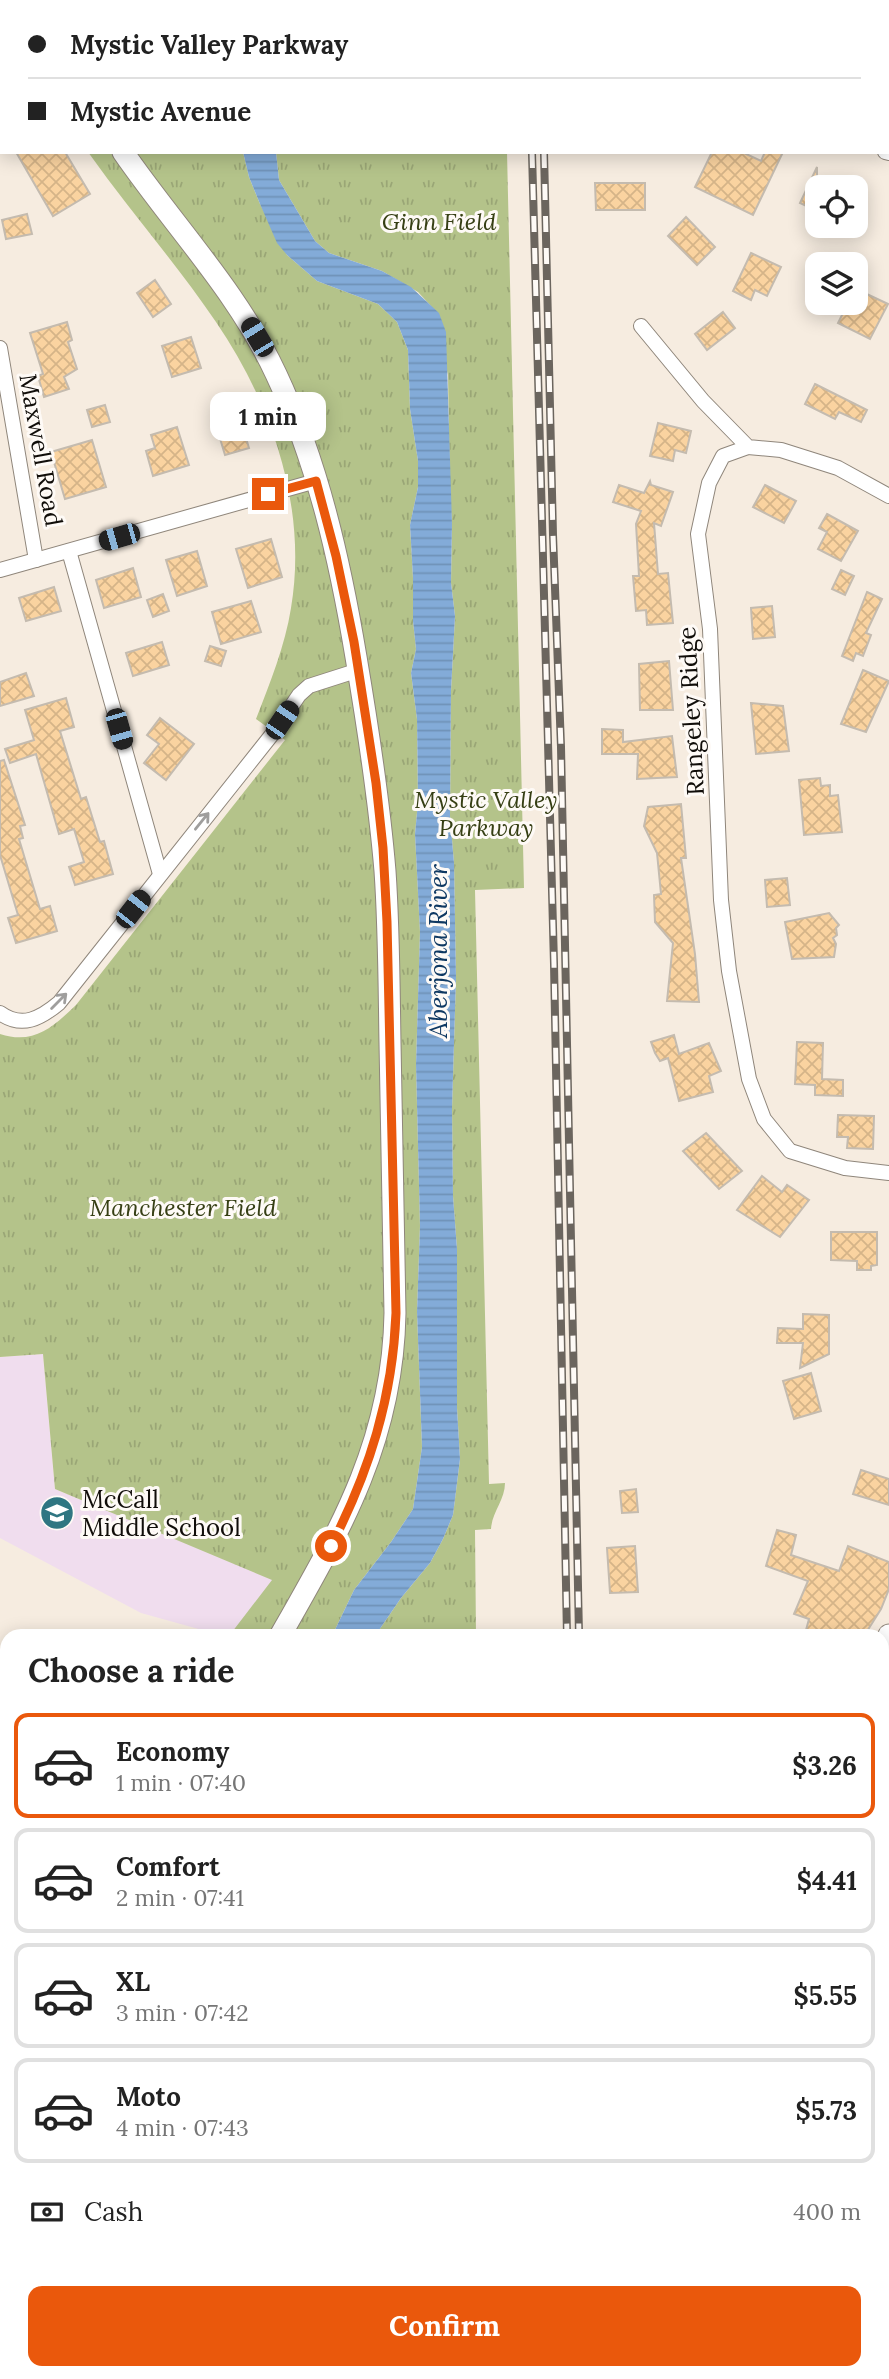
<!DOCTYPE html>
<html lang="en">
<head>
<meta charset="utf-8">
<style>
	:root { --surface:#fff; --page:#f2f2f2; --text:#222; --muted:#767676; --line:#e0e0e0; --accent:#ea580c }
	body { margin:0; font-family:Lora,serif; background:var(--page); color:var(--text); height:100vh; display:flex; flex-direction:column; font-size:26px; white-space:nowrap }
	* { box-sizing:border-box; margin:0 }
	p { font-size:23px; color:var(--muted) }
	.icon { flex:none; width:38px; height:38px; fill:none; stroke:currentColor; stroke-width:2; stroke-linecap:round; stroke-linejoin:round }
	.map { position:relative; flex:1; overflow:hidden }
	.side { position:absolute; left:0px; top:1629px; width:889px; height:751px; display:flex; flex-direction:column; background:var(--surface); border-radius:21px 21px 0 0; box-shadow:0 4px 18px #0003 }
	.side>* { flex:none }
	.top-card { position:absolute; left:0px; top:0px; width:889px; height:154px; box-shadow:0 4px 18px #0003; display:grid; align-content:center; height:154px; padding:0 28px; background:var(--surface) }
	.fabs { position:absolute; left:805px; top:175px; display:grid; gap:14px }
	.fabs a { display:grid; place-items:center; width:63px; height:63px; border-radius:14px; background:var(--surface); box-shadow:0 4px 18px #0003; font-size:35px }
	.end { position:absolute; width:32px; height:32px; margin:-16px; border:9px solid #ea580c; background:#fff; box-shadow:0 0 0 4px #fff }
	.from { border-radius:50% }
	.bubble { position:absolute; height:49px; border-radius:14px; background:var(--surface); box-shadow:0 4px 18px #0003; font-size:23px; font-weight:700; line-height:49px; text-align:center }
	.car { position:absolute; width:21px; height:42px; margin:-21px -10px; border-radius:9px; box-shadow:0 0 5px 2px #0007; background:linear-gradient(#222 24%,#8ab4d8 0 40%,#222 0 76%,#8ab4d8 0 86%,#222 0) }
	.top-card b { display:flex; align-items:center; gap:24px; height:66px; font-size:26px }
	.top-card b+b { border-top:2px solid var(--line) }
	.top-card i { width:18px; height:18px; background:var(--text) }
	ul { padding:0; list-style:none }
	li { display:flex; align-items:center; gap:21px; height:105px; margin:0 14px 10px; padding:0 14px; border:4px solid var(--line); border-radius:14px }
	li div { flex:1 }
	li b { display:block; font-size:26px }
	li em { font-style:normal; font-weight:700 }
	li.active { border-color:var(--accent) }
	li>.icon { width:63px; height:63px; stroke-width:1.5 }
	h2 { padding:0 28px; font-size:32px; line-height:84px }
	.pay { display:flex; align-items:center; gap:18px; height:77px; padding:0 28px; font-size:26px }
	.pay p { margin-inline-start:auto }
	.button { display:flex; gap:14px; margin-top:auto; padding:14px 28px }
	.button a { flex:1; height:80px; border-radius:14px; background:var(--accent); color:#fff; font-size:28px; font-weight:700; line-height:80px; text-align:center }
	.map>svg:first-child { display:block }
</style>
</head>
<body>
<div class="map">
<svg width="889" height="2379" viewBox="0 0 889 2379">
	<defs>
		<pattern id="park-tufts" width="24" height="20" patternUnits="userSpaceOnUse" patternTransform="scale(1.75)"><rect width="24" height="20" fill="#b4c38a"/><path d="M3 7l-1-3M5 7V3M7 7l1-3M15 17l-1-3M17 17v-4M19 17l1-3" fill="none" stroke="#9aa676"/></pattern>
		<pattern id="water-rules" width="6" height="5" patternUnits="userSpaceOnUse" patternTransform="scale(1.75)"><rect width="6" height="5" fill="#83abd8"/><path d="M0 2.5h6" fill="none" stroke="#7092b8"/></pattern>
		<pattern id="building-cross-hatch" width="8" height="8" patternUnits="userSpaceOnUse" patternTransform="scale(1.75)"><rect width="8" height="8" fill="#fad3a0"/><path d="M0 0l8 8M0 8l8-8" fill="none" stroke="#d5b488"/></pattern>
	</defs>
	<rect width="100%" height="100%" fill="#f6ece0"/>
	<!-- education -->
	<g fill="#f0ddee">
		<path d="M43 1354 55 1489 273 1580 231 1634 213 1633 141 1613 0 1538V1357Z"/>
		<path d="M0 1832 7 1837V1951L0 1956Z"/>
	</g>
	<!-- park -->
	<g fill="url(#park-tufts)">
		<path d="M222 0H504V2H223Z"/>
		<path d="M88 152H243L249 177 260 204 287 255 317 281 378 304 397 322 408 350 410 409 418 461V487L410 525 413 578V621L416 649 411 673 417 719 418 802 415 834 420 932 416 1065 420 1226 417 1312 422 1447 413 1509 391 1542 354 1590 332 1636H229L272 1580 55 1489 43 1354 0 1357V1034C34 1045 53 1027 76 1005L285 740 256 719C270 683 285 646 291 608 308 508 272 404 216 322 176 263 129 210 88 152Z"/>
		<path d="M276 152H507L524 888 475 890 489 1484 505 1483C505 1500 492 1512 491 1529L475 1530 476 1636H375L401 1598 430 1563 443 1539 453 1515 460 1459 457 1408V1249L453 1196 452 1109 456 978 454 863 450 816 451 691 455 616 451 583 452 524 450 494 448 375 431 306 418 292 382 271 329 253 315 241 279 180Z"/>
		<path d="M0 2194 7 2207V2251L2 2242 0 2243Z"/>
	</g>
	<!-- water -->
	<g fill="url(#water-rules)">
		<path d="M243 152H276L279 180 315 241 329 253 382 271 411 287 439 313 446 332 452 524 451 583 455 616 451 691 450 816 454 863 456 978 452 1109 453 1196 457 1249V1408L460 1459 453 1515 443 1539 430 1563 401 1598 375 1636H332L354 1590 391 1542 413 1509 422 1447 417 1312 420 1226 416 1065 420 932 415 834 418 802 417 719 411 673 416 649 413 621V578L410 525 418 487V461L410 409 408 350 397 322 378 304 317 281 287 255 277 243 260 204 249 177Z"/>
		<path d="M7 2040V2207L0 2194V2045Z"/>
	</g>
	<!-- building -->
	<g fill="url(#building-cross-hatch)" stroke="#c4bbaf" stroke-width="2">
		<path d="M16 152H65L90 194 53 216Z"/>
		<path d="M712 152H742L761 161 765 152H783L753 215 695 187Z"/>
		<path d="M817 167V211L800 203Z"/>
		<path d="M595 183H645V210H596Z"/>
		<path d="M27 214 32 234 6 239 2 220Z"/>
		<path d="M686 217 715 247 697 265 668 236Z"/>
		<path d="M751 253 781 267 767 296 755 290 751 300 733 291Z"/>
		<path d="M155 280 171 304 153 317 137 293Z"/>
		<path d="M856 289 888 304 870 339 838 323 848 303H856Z"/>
		<path d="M723 312 735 328 707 350 695 334Z"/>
		<path d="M67 322 72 340 68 342 77 369 64 377 69 389 44 397 38 376 43 374 30 333Z"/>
		<path d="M191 337 201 368 172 377 162 346Z"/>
		<path d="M815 384 867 410 861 422 839 412 835 419 805 404Z"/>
		<path d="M105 405 110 422 92 427 87 410Z"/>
		<path d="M236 405 249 448 225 455 212 412Z"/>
		<path d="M658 423 691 431 686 453 675 450 673 461 650 456Z"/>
		<path d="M177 427 189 465 153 476 146 451 155 448 151 435Z"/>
		<path d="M92 440 106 487 65 499 51 452Z"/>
		<path d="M650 481 651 485 673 492 661 526 654 523 658 574 668 573 673 623 647 625 646 610 636 611 633 576H639L636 524 641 511 613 502 619 485 644 493Z"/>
		<path d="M765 485 796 501 784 523 753 507Z"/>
		<path d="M827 514 858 531 841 561 818 549 827 532 819 528Z"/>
		<path d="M271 539 282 577 248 588 236 549Z"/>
		<path d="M197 551 207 586 177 596 166 560Z"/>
		<path d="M133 568 141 597 104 608 96 580Z"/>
		<path d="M841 570 854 576 845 595 832 589Z"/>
		<path d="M54 587 61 611 26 621 19 598Z"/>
		<path d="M867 592 882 599 866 633 871 635 863 656 856 653 853 661 842 656Z"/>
		<path d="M163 594 169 611 153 617 147 600Z"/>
		<path d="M251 601 261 632 221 644 212 612Z"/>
		<path d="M772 606 775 637 753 639 751 608Z"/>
		<path d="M162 642 169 665 133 676 126 653Z"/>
		<path d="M210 646 226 651 221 666 205 661Z"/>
		<path d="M669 661 673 710H640L639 664Z"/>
		<path d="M863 670 889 681 866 732 841 724Z"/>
		<path d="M26 673 34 696 0 706V682Z"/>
		<path d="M66 698 74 727 60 731 81 799 86 797 100 842 104 841 113 874 75 885 69 867 84 862 74 829 59 834 36 754 10 763 5 749 34 740 25 710Z"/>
		<path d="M751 703 783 706 789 751 756 754Z"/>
		<path d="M160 718 194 744 166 780 144 763 159 744 147 735Z"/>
		<path d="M602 729 623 730V742L672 736 677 777 637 779 638 754H602Z"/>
		<path d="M4 760 25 825 20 826 23 838 19 839 40 909 50 906 57 931 16 943 8 918 18 915 0 855V761Z"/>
		<path d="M820 778 821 786 830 785V796L838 795 842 832 804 835 799 780Z"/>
		<path d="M681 804 686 858H681L695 954 699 1002 667 1001 673 943 655 922 654 895 661 894 657 853 644 826 648 807Z"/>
		<path d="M787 878 790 905 767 907 765 880Z"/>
		<path d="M829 913 839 925 836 928 837 935 833 938 836 944 834 957 792 959 785 922Z"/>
		<path d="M674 1035 679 1054 709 1043 721 1071 709 1076 713 1092 679 1101 668 1058 660 1061 655 1053 651 1042Z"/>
		<path d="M797 1042 823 1043 822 1079 843 1080V1096L815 1095V1085L795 1084Z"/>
		<path d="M838 1115 874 1116 873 1149 847 1148 848 1137H837Z"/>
		<path d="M706 1133 742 1171 719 1189 683 1151Z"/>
		<path d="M762 1176 782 1192 787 1185 809 1200 780 1237 737 1210Z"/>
		<path d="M831 1232H877V1265L871 1266V1270H857V1261L831 1260Z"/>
		<path d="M803 1314 829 1315V1354L800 1368 803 1343H777L778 1328 803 1329Z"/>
		<path d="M811 1373 821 1411 794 1419 783 1381Z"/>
		<path d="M861 1470 889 1479V1505L853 1494Z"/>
		<path d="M636 1489 638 1512 622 1513 620 1491Z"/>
		<path d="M777 1530 796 1535 791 1555 839 1571 848 1546 889 1562V1589L881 1609 864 1636H823L806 1630 809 1619 794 1614 808 1581 766 1566Z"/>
		<path d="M635 1546 638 1592 610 1593 607 1548Z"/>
	</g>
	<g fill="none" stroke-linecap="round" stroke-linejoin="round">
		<!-- street casing -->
		<g stroke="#8f867b" stroke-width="16">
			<g id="street">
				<path d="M690 0V2"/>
				<path d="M885 152 889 153"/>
				<path d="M641 326 703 401 748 447 781 450 838 468 889 496"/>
				<path d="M0 348 36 560"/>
				<path d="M748 447 723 456 709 483 698 534 710 629 721 900 729 971 749 1079 764 1119 790 1151 845 1168 889 1173"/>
				<path d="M69 551 160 874"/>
				<path d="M0 570 316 481"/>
				<path d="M0 1013C22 1029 41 1018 59 1003L274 732 299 695 309 686 359 670"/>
				<path d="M882 1919H889"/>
				<path d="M882 2130 889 2131"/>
				<path d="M882 2296 889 2297"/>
				<path d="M406 2373 407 2379"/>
				<path d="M545 2373V2379"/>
			</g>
		</g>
		<!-- secondary casing -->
		<g stroke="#8f867b" stroke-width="23">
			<g id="secondary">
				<path d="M33 0 34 2"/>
				<path d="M123 152C174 226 238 292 276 374 318 463 340 561 356 657 368 728 379 799 385 871 389 928 389 985 390 1043 392 1133 394 1223 395 1313 393 1440 341 1529 280 1636"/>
				<path d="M882 1652 889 1635"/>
				<path d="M0 1990 7 1985"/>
				<path d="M180 2379 190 2373"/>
			</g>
		</g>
		<!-- primary casing -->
		<g stroke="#8f867b" stroke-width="24">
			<g id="primary">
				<path d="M0 1802 7 1806"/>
				<path d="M683 2373 687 2379"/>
			</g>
		</g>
		<!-- street -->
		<use href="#street" stroke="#fff" stroke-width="14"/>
		<!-- secondary -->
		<use href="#secondary" stroke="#fff" stroke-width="21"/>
		<!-- primary -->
		<use href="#primary" stroke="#fff" stroke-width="23"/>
		<!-- rail casing -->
		<g stroke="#6b655e" stroke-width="8">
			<g id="rail">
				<path d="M529 0V2"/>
				<path d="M541 0V2"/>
				<path d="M532 152 554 964 567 1636"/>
				<path d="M544 152 553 535 561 747 579 1636"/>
				<path d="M586 2373V2379"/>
				<path d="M598 2373V2379"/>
			</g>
		</g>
		<!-- rail -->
		<use href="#rail" stroke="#fefaf6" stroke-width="5" stroke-dasharray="16" stroke-linecap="butt"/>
	</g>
	<!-- one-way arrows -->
	<defs><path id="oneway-shaft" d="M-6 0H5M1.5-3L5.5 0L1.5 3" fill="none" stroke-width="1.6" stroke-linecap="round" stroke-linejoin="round" transform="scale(1.75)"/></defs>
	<g stroke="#9f9e9d">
		<use href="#oneway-shaft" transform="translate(202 821) rotate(-51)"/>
		<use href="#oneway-shaft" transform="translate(59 1001) rotate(-45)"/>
	</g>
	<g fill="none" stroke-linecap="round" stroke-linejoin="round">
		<!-- route -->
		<path stroke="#ea580c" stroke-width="9" d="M268 494 316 481 336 556 354 642 376 783 383 848 387 922 396 1313C393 1397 369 1472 331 1546"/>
	</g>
	<!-- icons -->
	<defs>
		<g id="school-disc" transform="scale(1.75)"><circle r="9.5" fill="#2f7682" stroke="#fefaf6"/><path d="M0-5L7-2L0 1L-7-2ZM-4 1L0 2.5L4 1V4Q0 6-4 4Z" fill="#fff"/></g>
	</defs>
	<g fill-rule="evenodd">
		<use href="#school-disc" x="57" y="1513"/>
	</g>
	<g text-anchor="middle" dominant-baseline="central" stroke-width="6" stroke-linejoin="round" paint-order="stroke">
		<!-- park labels -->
		<g font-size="24" font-style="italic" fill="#363f14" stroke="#fefaf6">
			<text x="439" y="221">Ginn Field</text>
			<text x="486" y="799">Mystic Valley<tspan x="486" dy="28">Parkway</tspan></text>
			<text x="183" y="1207">Manchester Field</text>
		</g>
		<!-- street labels -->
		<g font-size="24" fill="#100d09" stroke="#fefaf6">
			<text transform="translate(41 450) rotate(80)">Maxwell Road</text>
			<text transform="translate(691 711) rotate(-93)">Rangeley Ridge</text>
		</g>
		<!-- poi labels -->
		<g font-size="24" fill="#100d09" stroke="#fefaf6" text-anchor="start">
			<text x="82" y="1499">McCall<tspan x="82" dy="28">Middle School</tspan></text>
		</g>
		<!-- water labels -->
		<g font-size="26" font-style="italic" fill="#0e3862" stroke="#fefaf6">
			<text transform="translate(437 951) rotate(-90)">Aberjona River</text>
		</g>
	</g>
</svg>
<div class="fabs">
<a><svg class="icon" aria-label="locate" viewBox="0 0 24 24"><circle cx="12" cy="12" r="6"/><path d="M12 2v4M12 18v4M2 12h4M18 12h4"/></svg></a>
<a><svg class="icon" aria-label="layers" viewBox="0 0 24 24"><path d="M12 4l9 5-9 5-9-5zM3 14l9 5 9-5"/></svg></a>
</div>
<i class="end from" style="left:331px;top:1546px"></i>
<i class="end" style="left:268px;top:494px"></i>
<div class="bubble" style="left:210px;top:392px;width:116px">1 min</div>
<i class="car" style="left:257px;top:337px;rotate:329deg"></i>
<i class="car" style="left:119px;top:537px;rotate:254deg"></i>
<i class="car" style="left:282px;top:720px;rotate:34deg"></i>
<i class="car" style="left:119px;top:729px;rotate:164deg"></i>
<i class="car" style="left:133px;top:909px;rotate:38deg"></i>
<div class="top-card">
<b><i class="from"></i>Mystic Valley Parkway</b>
<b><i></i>Mystic Avenue</b>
</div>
<section class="side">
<h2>Choose a ride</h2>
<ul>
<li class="active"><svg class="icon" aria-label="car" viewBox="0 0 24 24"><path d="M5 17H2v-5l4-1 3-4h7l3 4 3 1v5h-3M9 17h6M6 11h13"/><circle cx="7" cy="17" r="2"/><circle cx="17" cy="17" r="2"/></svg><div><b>Economy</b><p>1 min · 07:40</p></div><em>$3.26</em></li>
<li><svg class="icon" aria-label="car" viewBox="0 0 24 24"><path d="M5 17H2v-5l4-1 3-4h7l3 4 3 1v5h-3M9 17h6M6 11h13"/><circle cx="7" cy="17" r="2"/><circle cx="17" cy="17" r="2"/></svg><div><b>Comfort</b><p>2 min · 07:41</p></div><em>$4.41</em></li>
<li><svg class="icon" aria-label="car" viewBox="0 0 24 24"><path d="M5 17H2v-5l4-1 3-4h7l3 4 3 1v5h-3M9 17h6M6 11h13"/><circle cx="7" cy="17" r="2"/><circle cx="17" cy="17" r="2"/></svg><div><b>XL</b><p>3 min · 07:42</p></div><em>$5.55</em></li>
<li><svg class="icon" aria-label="car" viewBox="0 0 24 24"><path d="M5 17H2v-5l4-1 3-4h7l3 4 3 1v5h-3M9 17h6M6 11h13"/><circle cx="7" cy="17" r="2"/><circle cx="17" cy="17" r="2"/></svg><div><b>Moto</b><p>4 min · 07:43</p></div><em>$5.73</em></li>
</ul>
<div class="pay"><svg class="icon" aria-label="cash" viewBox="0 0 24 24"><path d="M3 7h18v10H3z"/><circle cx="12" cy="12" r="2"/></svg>Cash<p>400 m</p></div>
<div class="button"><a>Confirm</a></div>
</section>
</div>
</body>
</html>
